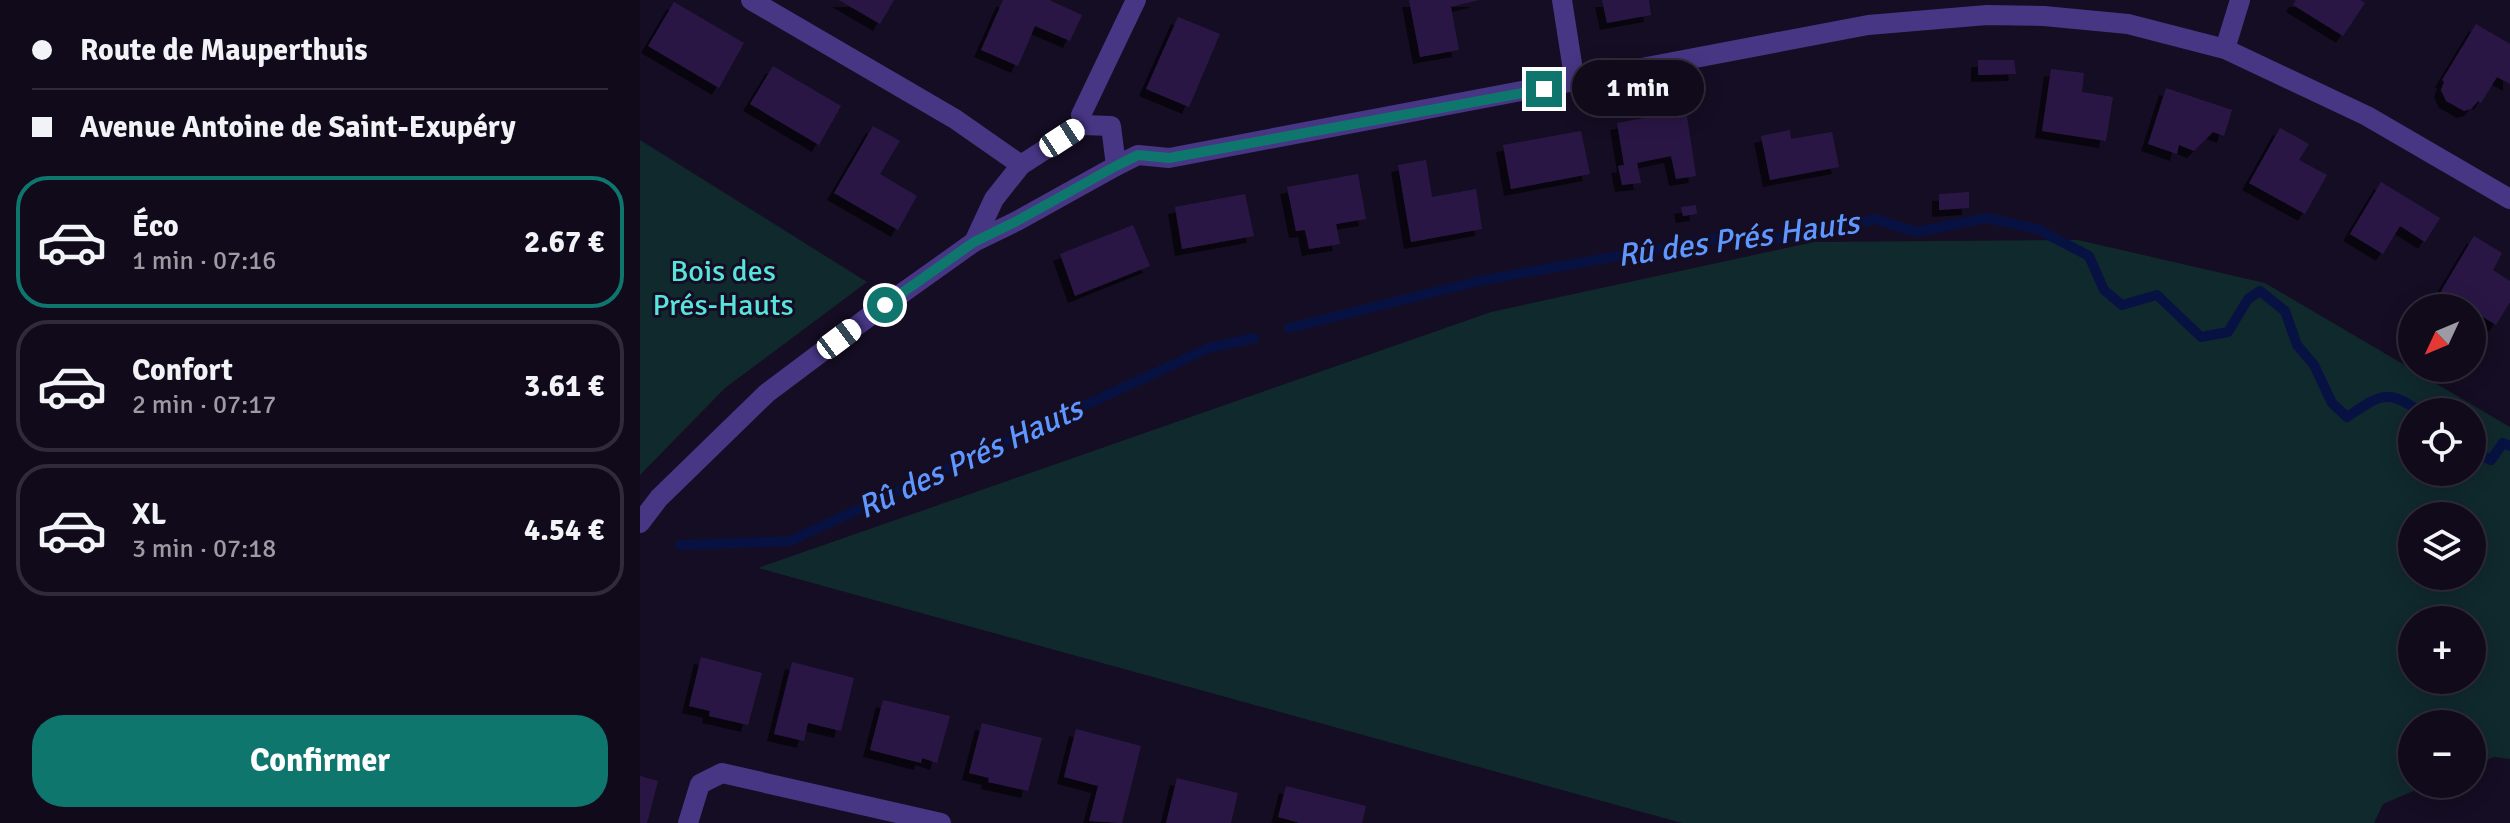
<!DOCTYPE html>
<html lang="fr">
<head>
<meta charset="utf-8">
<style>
	:root { --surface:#100a1a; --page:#191323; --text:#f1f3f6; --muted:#9c9aa2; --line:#302b39; --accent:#0f766e }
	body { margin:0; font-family:Signika,sans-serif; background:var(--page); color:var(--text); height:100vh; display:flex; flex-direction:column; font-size:30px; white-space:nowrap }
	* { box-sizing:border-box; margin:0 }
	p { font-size:26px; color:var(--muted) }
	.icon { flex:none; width:44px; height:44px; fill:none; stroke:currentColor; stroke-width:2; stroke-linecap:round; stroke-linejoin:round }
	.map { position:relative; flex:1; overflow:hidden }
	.side { display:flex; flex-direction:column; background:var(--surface); width:640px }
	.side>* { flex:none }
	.top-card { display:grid; align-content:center; height:176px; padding:0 32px; background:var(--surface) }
	.needle { width:52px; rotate:226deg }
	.controls { position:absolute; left:1758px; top:294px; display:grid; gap:16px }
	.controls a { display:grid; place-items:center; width:88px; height:88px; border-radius:50%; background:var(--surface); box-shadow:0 4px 20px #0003,0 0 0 2px var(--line); font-size:40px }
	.end { position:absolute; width:36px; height:36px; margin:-18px; border:10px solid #0f766e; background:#fff; box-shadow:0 0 0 4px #fff }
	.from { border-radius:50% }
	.bubble { position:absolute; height:56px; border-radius:28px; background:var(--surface); box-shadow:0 4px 20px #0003,0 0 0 2px var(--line); font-size:26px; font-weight:800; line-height:56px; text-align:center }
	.car { position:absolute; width:24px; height:48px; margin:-24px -12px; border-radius:10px; box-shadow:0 0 6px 2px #0007; background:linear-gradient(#fff 24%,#345 0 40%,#fff 0 76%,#345 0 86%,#fff 0) }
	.top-card b { display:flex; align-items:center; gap:28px; height:76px; font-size:30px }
	.top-card b+b { border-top:2px solid var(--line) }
	.top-card i { width:20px; height:20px; background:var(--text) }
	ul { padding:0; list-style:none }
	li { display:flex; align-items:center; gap:24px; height:132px; margin:0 16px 12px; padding:0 16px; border:4px solid var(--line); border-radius:32px }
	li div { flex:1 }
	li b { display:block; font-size:30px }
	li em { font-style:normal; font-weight:800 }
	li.selected { border-color:var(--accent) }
	li>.icon { width:72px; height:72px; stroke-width:1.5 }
	.action { display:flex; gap:16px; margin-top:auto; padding:16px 32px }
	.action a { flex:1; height:92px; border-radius:32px; background:var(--accent); color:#fff; font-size:32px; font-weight:800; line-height:92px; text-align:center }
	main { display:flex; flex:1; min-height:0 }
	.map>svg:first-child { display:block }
</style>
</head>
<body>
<main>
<section class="side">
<div class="top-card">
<b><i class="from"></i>Route de Mauperthuis</b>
<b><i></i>Avenue Antoine de Saint-Exupéry</b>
</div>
<ul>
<li class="selected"><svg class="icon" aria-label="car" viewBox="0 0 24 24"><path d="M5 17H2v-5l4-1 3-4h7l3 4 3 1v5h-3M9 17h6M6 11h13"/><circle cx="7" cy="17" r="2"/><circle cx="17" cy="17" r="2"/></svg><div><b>Éco</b><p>1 min · 07:16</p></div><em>2.67 €</em></li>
<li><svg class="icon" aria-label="car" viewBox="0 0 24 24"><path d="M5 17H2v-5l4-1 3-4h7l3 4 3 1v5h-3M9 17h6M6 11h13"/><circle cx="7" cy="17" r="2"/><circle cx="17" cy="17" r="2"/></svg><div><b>Confort</b><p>2 min · 07:17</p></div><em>3.61 €</em></li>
<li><svg class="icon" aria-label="car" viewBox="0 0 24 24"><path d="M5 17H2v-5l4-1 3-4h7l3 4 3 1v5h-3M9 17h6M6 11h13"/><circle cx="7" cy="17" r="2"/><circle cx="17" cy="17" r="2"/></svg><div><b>XL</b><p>3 min · 07:18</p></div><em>4.54 €</em></li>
</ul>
<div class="action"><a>Confirmer</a></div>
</section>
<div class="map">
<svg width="1870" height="823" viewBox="0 0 1870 823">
	<defs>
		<filter id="shadow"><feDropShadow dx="-7" dy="7" stdDeviation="0" flood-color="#0009"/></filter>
	</defs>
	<rect width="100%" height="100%" fill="#150d23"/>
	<!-- green -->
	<g fill="#10292d" fill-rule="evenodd">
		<path d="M0 140 227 282 85 388 0 475Z"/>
		<path d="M1438 240 1625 283 1870 427V759L1854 757 1832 766V724H1772V784H1790L1743 804 1734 823H1042L118 568 851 312 1174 242ZM1772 412H1832V472H1772ZM1772 516H1832V576H1772ZM1772 620H1832V680H1772Z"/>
	</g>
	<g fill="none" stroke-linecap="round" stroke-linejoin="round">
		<!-- stream -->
		<g stroke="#081242" stroke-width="10">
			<path d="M649 328 839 281 1078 238H1140L1235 219 1276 232 1347 218 1397 229 1449 256 1464 290 1482 305 1517 295 1561 337 1588 332 1608 299 1620 291 1645 311 1657 345 1674 365 1692 403 1707 417C1739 396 1747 387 1780 412"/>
			<path d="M1832 451 1851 460 1863 443 1870 446"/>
			<path d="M40 545 150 541 569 348 614 338"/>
		</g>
	</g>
	<!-- building -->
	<g fill="#291845" filter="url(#shadow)">
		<path d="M199 0H254L240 24Z"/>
		<path d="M363 0H409L442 15 430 41 395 26 378 66 341 50Z"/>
		<path d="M769 0H839L811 7 819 50 780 57Z"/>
		<path d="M962 0H1009L1011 15 967 23Z"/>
		<path d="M1656 0H1720L1725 3 1703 36 1653 5Z"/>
		<path d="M34 2 104 43 79 88 8 46Z"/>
		<path d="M538 17 580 34 549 107 506 89Z"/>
		<path d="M1836 24 1870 44V84L1857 77 1841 103 1838 101 1831 109 1824 111 1806 101 1801 90 1804 82 1802 80Z"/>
		<path d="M1338 60H1374L1376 74 1338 75Z"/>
		<path d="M133 66 201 106 179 145 110 104Z"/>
		<path d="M1411 69 1444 73 1442 92 1473 97 1466 141 1402 131Z"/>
		<path d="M1526 88 1592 110 1584 136 1573 132 1554 151 1539 145 1537 154 1508 144Z"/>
		<path d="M1046 110 1056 176 1036 179 1031 156 997 163 1001 183 982 185 978 166 984 165 977 123Z"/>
		<path d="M233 126 260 141 240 174 277 196 258 230 194 193Z"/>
		<path d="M1640 128 1669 144 1659 160 1687 175 1665 214 1609 183Z"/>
		<path d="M1150 130 1151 139 1192 132 1199 167 1130 180 1121 136Z"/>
		<path d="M941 131 950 174 871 189 863 145Z"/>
		<path d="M786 160 792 197 836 189 842 229 771 242 758 165Z"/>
		<path d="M718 174 726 219 696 224 700 244 669 249 665 230 656 231 647 187Z"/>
		<path d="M1741 182 1800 218 1785 242 1760 226 1743 254 1710 234Z"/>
		<path d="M1329 192V208L1299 210V194Z"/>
		<path d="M605 194 614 236 542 249 535 207Z"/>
		<path d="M1056 205 1057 214 1043 216 1041 207Z"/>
		<path d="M493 225 510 266 435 296 420 254Z"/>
		<path d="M1834 236 1862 253 1853 270 1870 281V302L1856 325 1801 291Z"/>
		<path d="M61 657 122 673 108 725 69 716 70 711 49 706Z"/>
		<path d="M152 662 214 678 201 731 168 723 164 741 134 734Z"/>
		<path d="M243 700 310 716 297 763 282 758 281 763 230 750Z"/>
		<path d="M342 723 402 738 388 791 348 782 349 778 329 773Z"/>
		<path d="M436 729 501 746 482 823 449 821 458 786 424 777Z"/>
		<path d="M0 776 18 781 7 823H0Z"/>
		<path d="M537 778 598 793 591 823H526Z"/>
		<path d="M646 786 726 806 722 823H660L638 817Z"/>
	</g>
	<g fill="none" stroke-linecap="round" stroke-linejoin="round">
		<!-- street -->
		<g stroke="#473684" stroke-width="20">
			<path d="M111 0 315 119 381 165"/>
			<path d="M922 0 935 83"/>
			<path d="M1585 49 1600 0"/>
			<path d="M443 125 471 126 476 166 498 155 529 158 1228 25 1347 15 1404 16 1488 24 1585 49 1727 116 1870 199"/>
			<path d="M443 125 441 115 496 0"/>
			<path d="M334 242 354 199 381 165 443 125"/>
			<path d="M0 523 19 498 127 393 223 321 334 242 377 221 476 166"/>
			<path d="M48 823 60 784 82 773 301 823"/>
		</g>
	</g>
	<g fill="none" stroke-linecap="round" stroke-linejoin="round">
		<!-- route -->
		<path stroke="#0f766e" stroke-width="10" d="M245 305 334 242 377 221 476 166 498 155 529 158 904 89"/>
	</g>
	<g text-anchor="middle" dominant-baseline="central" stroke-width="6" stroke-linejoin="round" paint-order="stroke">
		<!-- park labels -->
		<g font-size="30" fill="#57e4da" stroke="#150d23">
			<text x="83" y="271">Bois des<tspan x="83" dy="34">Prés-Hauts</tspan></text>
		</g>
		<!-- water labels -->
		<g font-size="32" font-style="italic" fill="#5d97ff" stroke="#150d23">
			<text transform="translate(1098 239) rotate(-8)">Rû des Prés Hauts</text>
			<text transform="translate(330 458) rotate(-25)">Rû des Prés Hauts</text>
		</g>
	</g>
</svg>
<div class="controls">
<a><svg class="needle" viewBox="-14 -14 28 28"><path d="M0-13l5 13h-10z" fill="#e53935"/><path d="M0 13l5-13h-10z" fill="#9c9aa2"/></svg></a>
<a><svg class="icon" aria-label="locate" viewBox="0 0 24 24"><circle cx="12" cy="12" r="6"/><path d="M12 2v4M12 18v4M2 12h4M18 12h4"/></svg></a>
<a><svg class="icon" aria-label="layers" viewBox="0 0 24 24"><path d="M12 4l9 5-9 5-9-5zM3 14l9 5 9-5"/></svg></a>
<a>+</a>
<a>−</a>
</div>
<i class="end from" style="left:245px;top:305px"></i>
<i class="end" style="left:904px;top:89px"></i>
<div class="bubble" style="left:932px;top:60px;width:132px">1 min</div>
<i class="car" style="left:422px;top:138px;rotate:57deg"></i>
<i class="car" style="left:199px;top:339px;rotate:53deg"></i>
</div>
</main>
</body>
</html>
